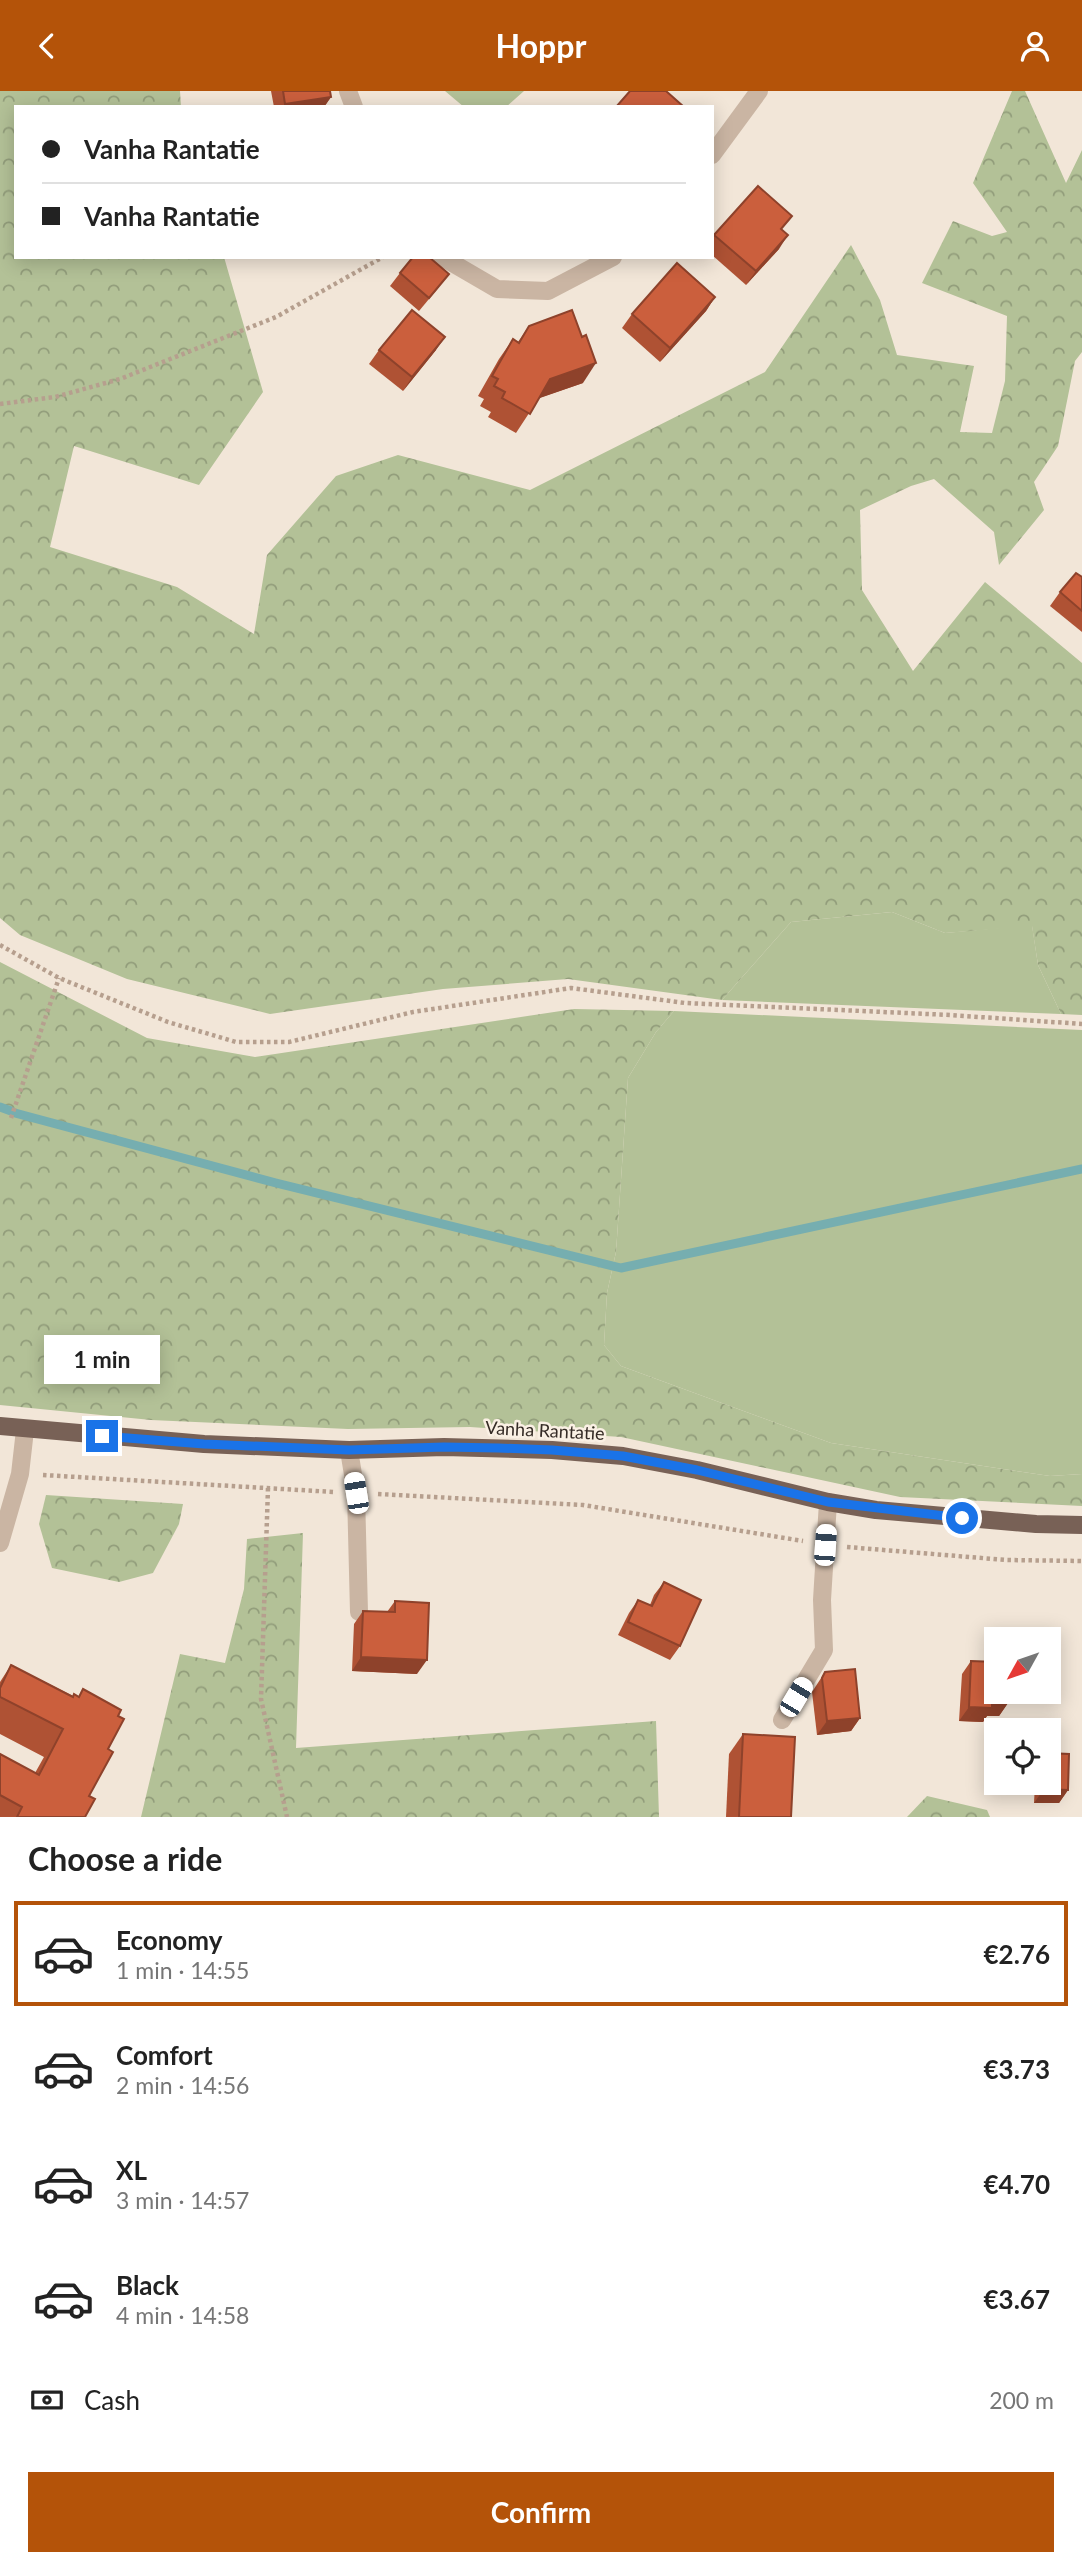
<!DOCTYPE html>
<html lang="en">
<head>
<meta charset="utf-8">
<style>
	:root { --surface:#fff; --page:#f6f6f6; --text:#222; --muted:#767676; --line:#e0e0e0; --accent:#b45309 }
	body { margin:0; font-family:Lato,sans-serif; background:var(--page); color:var(--text); height:100vh; display:flex; flex-direction:column; font-size:26px; white-space:nowrap }
	* { box-sizing:border-box; margin:0 }
	p { font-size:23px; color:var(--muted) }
	.icon { flex:none; width:38px; height:38px; fill:none; stroke:currentColor; stroke-width:2; stroke-linecap:round; stroke-linejoin:round }
	.map { position:relative; height:1726px; overflow:hidden }
	.side { display:flex; flex-direction:column; background:var(--surface); flex:1 }
	.side>* { flex:none }
	.hud { position:absolute; left:14px; top:14px; width:700px; height:154px; border-radius:0px; box-shadow:0 4px 18px #0003; display:grid; align-content:center; height:154px; padding:0 28px; background:var(--surface) }
	.needle { width:46px; rotate:230deg }
	.fabs { position:absolute; left:984px; top:1536px; display:grid; gap:14px }
	.fabs a { display:grid; place-items:center; width:77px; height:77px; border-radius:0px; background:var(--surface); box-shadow:0 4px 18px #0003; font-size:35px }
	.end { position:absolute; width:32px; height:32px; margin:-16px; border:9px solid #1a73e8; background:#fff; box-shadow:0 0 0 4px #fff }
	.from { border-radius:50% }
	.bubble { position:absolute; height:49px; border-radius:0px; background:var(--surface); box-shadow:0 4px 18px #0003; font-size:23px; font-weight:700; line-height:49px; text-align:center }
	.car { position:absolute; width:21px; height:42px; margin:-21px -10px; border-radius:9px; box-shadow:0 0 5px 2px #0007; background:linear-gradient(#fff 24%,#345 0 40%,#fff 0 76%,#345 0 86%,#fff 0) }
	.hud b { display:flex; align-items:center; gap:24px; height:66px; font-size:26px }
	.hud b+b { border-top:2px solid var(--line) }
	.hud i { width:18px; height:18px; background:var(--text) }
	ul { padding:0; list-style:none }
	li { display:flex; align-items:center; gap:21px; height:105px; margin:0 14px 10px; padding:0 14px; border:4px solid transparent; border-radius:0px }
	li div { flex:1 }
	li b { display:block; font-size:26px }
	li em { font-style:normal; font-weight:700 }
	li.selected { border-color:var(--accent) }
	li>.icon { width:63px; height:63px; stroke-width:1.5 }
	h2 { padding:0 28px; font-size:32px; line-height:84px }
	.pay { display:flex; align-items:center; gap:18px; height:77px; padding:0 28px; font-size:26px }
	.pay p { margin-inline-start:auto }
	.button { display:flex; gap:14px; margin-top:auto; padding:14px 28px }
	.button a { flex:1; height:80px; border-radius:0px; background:var(--accent); color:#fff; font-size:28px; font-weight:700; line-height:80px; text-align:center }
	header { display:flex; justify-content:space-between; align-items:center; height:91px; padding:0 28px; background:var(--accent); color:#fff; font-size:32px; font-weight:700 }
	.map>svg:first-child { display:block }
</style>
</head>
<body>
<header><svg class="icon" aria-label="back" viewBox="0 0 24 24"><path d="M15 5l-7 7 7 7"/></svg>Hoppr<svg class="icon" aria-label="person" viewBox="0 0 24 24"><circle cx="12" cy="8" r="4"/><path d="M4 21q1-7 8-7t8 7"/></svg></header>
<div class="map">
<svg width="1082" height="1726" viewBox="0 0 1082 1726">
	<defs>
		<pattern id="forest-crowns" width="20" height="18" patternUnits="userSpaceOnUse" patternTransform="scale(1.75)"><rect width="20" height="18" fill="#b3c197"/><path d="M2 6a3 3 0 1 1 6 0M12 15a3 3 0 1 1 6 0" fill="none" stroke="#929d7b"/></pattern>
	</defs>
	<rect width="100%" height="100%" fill="#f2e6d8"/>
	<!-- green -->
	<g fill="#b3c197">
		<path d="M445 0H524L506 16H464Z"/>
		<path d="M892 821 945 842 1032 834 1038 874 1061 923 722 909 791 831Z"/>
		<path d="M674 920 1082 939V1383L1050 1385 831 1352 621 1275 604 1254 607 1202 616 1161 628 987 656 941Z"/>
	</g>
	<!-- forest -->
	<g fill="url(#forest-crowns)">
		<path d="M0 0H180L181 16H16V166H224L263 301 199 394 74 355 50 456 177 496 254 543 267 464 336 385 398 364 530 399 765 281 851 154 880 209 897 264 974 275 960 341 992 342 1005 290 1007 225 922 192 953 130 992 145 1007 141 973 92 1012 0H1025L1066 92 1082 59V261L1075 270 1058 355 1034 391 1044 419 999 474 994 441 934 388 911 395 860 419 862 499 913 580 985 491 1082 572V924L1061 923 1038 874 1032 835 945 842 892 821 791 831 722 909 568 888 443 898 270 923 127 888 20 844 0 827Z"/>
		<path d="M0 871 147 947 255 966 574 918 674 920 656 941 628 987 616 1161 607 1202 604 1254 621 1275 831 1352 1050 1385 1082 1383V1415L900 1406 621 1346 470 1336 348 1338 151 1329 0 1314Z"/>
		<path d="M46 1404 183 1413 179 1433 153 1482 119 1491 52 1477 39 1433Z"/>
		<path d="M303 1442 296 1657 656 1630 659 1726H141L180 1563 225 1572 244 1498 247 1448Z"/>
		<path d="M927 1705 987 1719 990 1726H907Z"/>
	</g>
	<g fill="none" stroke-linecap="round" stroke-linejoin="round">
		<!-- stream -->
		<g stroke="#76aeb0" stroke-width="9">
			<path d="M0 1016 11 1020"/>
			<path d="M15 1022 276 1092 621 1177 1082 1078"/>
		</g>
		<!-- path -->
		<g stroke="#b69f8e" stroke-width="4.5" stroke-dasharray="3.5 3.5" stroke-linecap="butt">
			<path d="M0 313 55 306 120 288 276 226 383 166"/>
			<path d="M0 854 59 887 168 931 236 951H289L413 921 571 897 685 912 950 924 1082 933"/>
			<path d="M11 1027 59 887"/>
			<path d="M43 1384 334 1401"/>
			<path d="M268 1397 261 1608 287 1726"/>
			<path d="M378 1403 583 1414 803 1450"/>
			<path d="M847 1456 1006 1469 1082 1470"/>
		</g>
		<!-- minor -->
		<g stroke="#cab5a3" stroke-width="18">
			<path d="M348 0 354 16"/>
			<path d="M712 64 759 0"/>
			<path d="M442 166 497 198 548 200 613 166"/>
			<path d="M349 1359 356 1402 359 1521"/>
			<path d="M0 1452 20 1383 25 1339"/>
			<path d="M782 1629 824 1559 822 1509 828 1411"/>
		</g>
		<!-- major -->
		<path stroke="#786156" stroke-width="18" d="M0 1335 204 1353 349 1359 444 1356 552 1359 623 1365 697 1379 828 1411 876 1419 1036 1433 1082 1434"/>
	</g>
	<!-- wall -->
	<g fill="#af5234">
		<path d="M271 0H330L331 6 324 16H274Z"/>
		<path d="M782 139 779 158 746 194 712 164V147L714 144Z"/>
		<path d="M400 182 439 196 419 220 390 195Z"/>
		<path d="M715 206 706 220 660 271 622 237 632 223Z"/>
		<path d="M529 235 583 292 539 307 516 342 488 326 491 321 480 315 484 308 478 305 499 268 513 248 518 251Z"/>
		<path d="M379 259H436L403 300 369 273Z"/>
		<path d="M1082 487V541L1050 515 1060 501Z"/>
		<path d="M664 1491 680 1555 670 1569 618 1544 629 1522 638 1509 650 1514 654 1504Z"/>
		<path d="M395 1510 417 1583 352 1580 354 1533 363 1520 387 1521Z"/>
		<path d="M971 1570 996 1601H1014L1009 1608 1008 1612 999 1625H987L983 1631 959 1630 962 1583Z"/>
		<path d="M11 1574 73 1605H79L83 1598 118 1625 108 1658 89 1705 85 1726H0V1663L35 1682 44 1666 0 1643V1591Z"/>
		<path d="M825 1581 860 1627 851 1640 817 1644 812 1601Z"/>
		<path d="M743 1643 791 1726H726L729 1663Z"/>
		<path d="M1035 1692H1048L1068 1699 1059 1712H1034Z"/>
	</g>
	<!-- shaded-wall -->
	<g fill="#8e422b">
		<path d="M331 6 324 16H282L285 13Z"/>
		<path d="M788 144 779 158 746 194 756 180Z"/>
		<path d="M715 206 706 220 660 271 670 257Z"/>
		<path d="M445 246 436 259 403 300 412 286Z"/>
		<path d="M596 272 583 292 537 308 550 288Z"/>
		<path d="M361 1566 427 1569 417 1583 352 1580Z"/>
		<path d="M1009 1601H1014L1006 1612H1008L999 1625H987L983 1631 959 1630 969 1616 992 1611Z"/>
		<path d="M860 1627 851 1640 817 1644 827 1630Z"/>
		<path d="M1044 1698 1068 1699 1059 1712H1034Z"/>
	</g>
	<!-- building -->
	<g fill="#cb5f3d" stroke="#8e422b" stroke-width="2">
		<path d="M283 0H330L331 6 285 13Z"/>
		<path d="M630 0H666L684 16H616Z"/>
		<path d="M758 95 792 125 781 138 788 144 756 180 714 144Z"/>
		<path d="M413 166H429L449 183 429 207 400 182Z"/>
		<path d="M677 172 715 206 670 257 632 223Z"/>
		<path d="M412 219 445 246 412 286 379 259Z"/>
		<path d="M572 219 582 246 586 244 596 272 550 288 530 323 502 307 505 301 494 295 498 288 492 285 513 248 519 252 529 235Z"/>
		<path d="M1076 482 1082 486V520L1060 501Z"/>
		<path d="M664 1491 701 1509 680 1555 628 1531 638 1509 652 1515Z"/>
		<path d="M395 1510 429 1512 427 1569 361 1566 363 1520 395 1521Z"/>
		<path d="M971 1570 996 1571V1601H1010L1008 1612 992 1611V1617L969 1616Z"/>
		<path d="M11 1574 73 1606 74 1603 79 1606 83 1598 121 1619 118 1625 124 1628 108 1658 113 1661 89 1705 95 1708 85 1726H17L22 1716 0 1704V1663L39 1684 63 1638 0 1606V1597Z"/>
		<path d="M855 1578 860 1627 827 1630 822 1587 825 1581Z"/>
		<path d="M743 1643 795 1646 791 1726H739Z"/>
		<path d="M1048 1662 1069 1663 1068 1699 1044 1698V1692H1048Z"/>
	</g>
	<g fill="none" stroke-linecap="round" stroke-linejoin="round">
		<!-- route -->
		<path stroke="#1a73e8" stroke-width="9" d="M102 1345 204 1353 349 1359 444 1356 498 1357 552 1359 623 1365 697 1379 828 1411 962 1427"/>
	</g>
	<g text-anchor="middle" dominant-baseline="central" stroke-width="5" stroke-linejoin="round" paint-order="stroke">
		<!-- street labels -->
		<g font-size="18" fill="#352b26" stroke="#faf0e4">
			<text transform="translate(545 1339) rotate(3)">Vanha Rantatie</text>
		</g>
	</g>
</svg>
<div class="fabs">
<a><svg class="needle" viewBox="-14 -14 28 28"><path d="M0-13l5 13h-10z" fill="#e53935"/><path d="M0 13l5-13h-10z" fill="#767676"/></svg></a>
<a><svg class="icon" aria-label="locate" viewBox="0 0 24 24"><circle cx="12" cy="12" r="6"/><path d="M12 2v4M12 18v4M2 12h4M18 12h4"/></svg></a>
</div>
<i class="end from" style="left:962px;top:1427px"></i>
<i class="end" style="left:102px;top:1345px"></i>
<div class="bubble" style="left:44px;top:1244px;width:116px">1 min</div>
<i class="car" style="left:356px;top:1402px;rotate:351deg"></i>
<i class="car" style="left:825px;top:1454px;rotate:4deg"></i>
<i class="car" style="left:796px;top:1606px;rotate:31deg"></i>
<div class="hud">
<b><i class="from"></i>Vanha Rantatie</b>
<b><i></i>Vanha Rantatie</b>
</div>
</div>
<section class="side">
<h2>Choose a ride</h2>
<ul>
<li class="selected"><svg class="icon" aria-label="car" viewBox="0 0 24 24"><path d="M5 17H2v-5l4-1 3-4h7l3 4 3 1v5h-3M9 17h6M6 11h13"/><circle cx="7" cy="17" r="2"/><circle cx="17" cy="17" r="2"/></svg><div><b>Economy</b><p>1 min · 14:55</p></div><em>€2.76</em></li>
<li><svg class="icon" aria-label="car" viewBox="0 0 24 24"><path d="M5 17H2v-5l4-1 3-4h7l3 4 3 1v5h-3M9 17h6M6 11h13"/><circle cx="7" cy="17" r="2"/><circle cx="17" cy="17" r="2"/></svg><div><b>Comfort</b><p>2 min · 14:56</p></div><em>€3.73</em></li>
<li><svg class="icon" aria-label="car" viewBox="0 0 24 24"><path d="M5 17H2v-5l4-1 3-4h7l3 4 3 1v5h-3M9 17h6M6 11h13"/><circle cx="7" cy="17" r="2"/><circle cx="17" cy="17" r="2"/></svg><div><b>XL</b><p>3 min · 14:57</p></div><em>€4.70</em></li>
<li><svg class="icon" aria-label="car" viewBox="0 0 24 24"><path d="M5 17H2v-5l4-1 3-4h7l3 4 3 1v5h-3M9 17h6M6 11h13"/><circle cx="7" cy="17" r="2"/><circle cx="17" cy="17" r="2"/></svg><div><b>Black</b><p>4 min · 14:58</p></div><em>€3.67</em></li>
</ul>
<div class="pay"><svg class="icon" aria-label="cash" viewBox="0 0 24 24"><path d="M3 7h18v10H3z"/><circle cx="12" cy="12" r="2"/></svg>Cash<p>200 m</p></div>
<div class="button"><a>Confirm</a></div>
</section>
</body>
</html>
